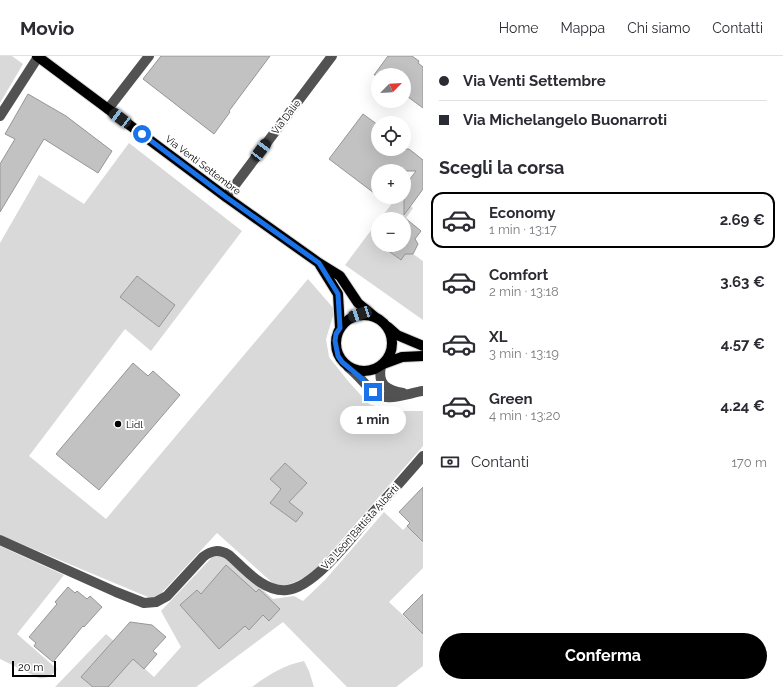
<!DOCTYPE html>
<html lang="it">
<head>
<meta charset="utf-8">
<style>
	:root { --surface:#fff; --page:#f2f2f3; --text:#2b2b33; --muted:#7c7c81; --line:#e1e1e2; --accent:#000 }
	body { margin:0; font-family:Raleway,sans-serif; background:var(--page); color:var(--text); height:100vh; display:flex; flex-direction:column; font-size:15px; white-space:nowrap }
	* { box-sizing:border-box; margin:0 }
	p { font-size:13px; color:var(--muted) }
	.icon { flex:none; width:22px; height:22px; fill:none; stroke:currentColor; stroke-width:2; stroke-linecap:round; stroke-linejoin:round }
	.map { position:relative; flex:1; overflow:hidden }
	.drawer { display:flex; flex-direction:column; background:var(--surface); width:360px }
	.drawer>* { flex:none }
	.top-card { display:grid; align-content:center; height:88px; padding:0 16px; background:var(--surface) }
	.needle { width:26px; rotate:66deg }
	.controls { position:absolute; left:371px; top:12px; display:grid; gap:8px }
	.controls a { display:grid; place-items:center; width:40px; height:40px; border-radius:50%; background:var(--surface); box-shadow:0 4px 16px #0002; font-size:20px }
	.scale { position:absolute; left:12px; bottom:10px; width:44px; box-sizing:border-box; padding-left:4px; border:2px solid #000; border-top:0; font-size:11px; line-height:14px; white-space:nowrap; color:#000; -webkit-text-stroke:3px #fff; paint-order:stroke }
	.end { position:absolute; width:18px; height:18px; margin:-9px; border:5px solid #1a73e8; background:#fff; box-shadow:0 0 0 2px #fff }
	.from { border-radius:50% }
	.bubble { position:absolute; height:28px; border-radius:14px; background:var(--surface); box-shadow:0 4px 16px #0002; font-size:13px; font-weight:700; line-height:28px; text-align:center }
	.car { position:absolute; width:12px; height:24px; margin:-12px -6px; border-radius:5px; box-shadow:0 0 3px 1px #0007; background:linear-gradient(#222 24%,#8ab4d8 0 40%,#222 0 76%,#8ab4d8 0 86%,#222 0) }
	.top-card b { display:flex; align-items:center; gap:14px; height:38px; font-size:15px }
	.top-card b+b { border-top:1px solid var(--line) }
	.top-card i { width:10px; height:10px; background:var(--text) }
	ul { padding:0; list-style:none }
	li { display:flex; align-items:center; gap:12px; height:56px; margin:0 8px 6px; padding:0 8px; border:2px solid transparent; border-radius:12px }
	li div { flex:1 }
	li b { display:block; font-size:15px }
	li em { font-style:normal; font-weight:700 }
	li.on { border-color:var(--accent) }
	li>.icon { width:36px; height:36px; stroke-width:1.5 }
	h2 { padding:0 16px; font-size:18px; line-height:48px }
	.pay { display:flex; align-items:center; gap:10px; height:44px; padding:0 16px; font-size:15px }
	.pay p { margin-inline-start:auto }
	.primary-button { display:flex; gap:8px; margin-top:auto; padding:8px 16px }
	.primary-button a { flex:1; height:46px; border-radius:24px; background:var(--accent); color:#fff; font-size:16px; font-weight:700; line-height:46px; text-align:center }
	header { display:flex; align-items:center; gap:24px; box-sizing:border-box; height:56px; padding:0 20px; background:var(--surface); border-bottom:1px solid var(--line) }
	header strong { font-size:19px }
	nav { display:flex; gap:22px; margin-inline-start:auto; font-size:14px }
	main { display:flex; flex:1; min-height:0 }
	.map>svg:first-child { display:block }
</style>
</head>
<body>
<header>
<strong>Movio</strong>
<nav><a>Home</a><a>Mappa</a><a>Chi siamo</a><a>Contatti</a></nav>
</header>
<main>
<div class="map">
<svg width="423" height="631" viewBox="0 0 423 631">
	<rect width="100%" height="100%" fill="#fff"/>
	<!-- green -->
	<g fill="#d9d9d9">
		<path d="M0 0H12L23 8 0 47Z"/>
		<path d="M129 87 242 175 151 295 125 273 29 400 106 463 308 223 335 254 326 283 329 301 348 325 369 348 391 355H423V390L314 516C302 523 291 529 277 531L217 477 155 544 0 479V187L39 119 84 148Z"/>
		<path d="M397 141H398L413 152 404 165V163H399L396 161 395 163H380Z"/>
		<path d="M378 165V182L376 184 378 190 383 195H388L400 204 405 198H413L423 205V264L345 209Z"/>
		<path d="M384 456 403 474 407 470 423 487V512L389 546 423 578V610L396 631H347L283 566 196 631H55L106 578 154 621 181 591 161 555 216 497 223 499 273 543 294 540 303 545 325 524Z"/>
		<path d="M0 490 64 519 17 578 57 613C52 620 47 623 39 622L0 603Z"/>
		<path d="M304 605 309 615 314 631H252C268 619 284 609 304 605Z"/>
	</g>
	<!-- building -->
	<g fill="#c2c2c2" stroke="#969696">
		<path d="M161 0H270L229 55 230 56 214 78 143 23Z"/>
		<path d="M388 0H412L419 5 418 7 423 11V52L404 38V19H374Z"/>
		<path d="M28 38 66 60 112 95 98 117 44 83 0 156V108L15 83 5 78Z"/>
		<path d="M363 58 378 69V93H409L423 104V133L404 159V131L416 115H378V140L329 103Z"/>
		<path d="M404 161 421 175 415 183 418 188 413 198H405L401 204 380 189H404Z"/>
		<path d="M137 220 175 249 159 271 120 241Z"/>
		<path d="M133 307 148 320 153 315 180 339 99 434 56 398Z"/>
		<path d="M285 407 307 427 289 446 303 457 296 466 270 447 281 433 270 423Z"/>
		<path d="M423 431V486L407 470 410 467 399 456Z"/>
		<path d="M226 509 256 536 259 533 280 553 269 565 263 559 249 574 245 570 219 593 180 549 197 534 201 538Z"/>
		<path d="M68 531 75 537 77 535 87 543 90 540 102 551 84 571 83 570 53 606 34 590 36 587 29 581 57 548 55 546Z"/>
		<path d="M423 538V578L403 558Z"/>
		<path d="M130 566 152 569 166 581 153 595 157 598 144 613 133 603 108 631H93L81 621Z"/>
	</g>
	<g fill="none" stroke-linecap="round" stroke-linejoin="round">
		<!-- major casing -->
		<g stroke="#dbdbdb" stroke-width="12">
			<g id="major">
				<path d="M37 0 226 141 319 207 340 220 358 247 375 261"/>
				<path d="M320 209 338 238 340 272"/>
				<circle cx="364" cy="287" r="28"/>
				<path d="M388 271 397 279 423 290"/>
				<path d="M383 308 402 301 423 300"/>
			</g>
		</g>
		<!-- minor -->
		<g stroke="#525252" stroke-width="10">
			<path d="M108 53 149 0"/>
			<path d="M0 60 38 1"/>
			<path d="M226 141 332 0"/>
			<path d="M381 310C377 329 387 334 403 337"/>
			<path d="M348 311C357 318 364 327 372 335 384 348 408 337 423 335"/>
			<path d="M0 484 116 536 144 547 156 546 167 540 203 501C212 494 219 493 229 499 244 512 264 537 287 534 314 532 353 480 370 460 388 440 406 420 423 400"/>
		</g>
		<!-- major -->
		<use href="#major" stroke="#000" stroke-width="10"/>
	</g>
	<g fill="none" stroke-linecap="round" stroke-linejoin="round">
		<!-- route -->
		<path stroke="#1a73e8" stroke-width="5" d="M142 78 226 141 319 207 338 238 340 272 336 278 335 285 338 300 342 306 360 321 373 336"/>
	</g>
	<!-- markers -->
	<circle fill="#000" stroke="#fff" stroke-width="1.5" cx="118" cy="368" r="4"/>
	<g text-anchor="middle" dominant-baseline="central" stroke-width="4" stroke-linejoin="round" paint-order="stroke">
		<!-- street labels -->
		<g font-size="10" fill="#000" stroke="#fff">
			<text transform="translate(286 61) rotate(-53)">Via Dalie</text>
			<text transform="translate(203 109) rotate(37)">Via Venti Settembre</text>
			<text transform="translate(360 471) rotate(-48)">Via Leon Battista Alberti</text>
		</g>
		<!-- poi labels -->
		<g font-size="10" fill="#000" stroke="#fff" text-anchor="start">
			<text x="126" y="368">Lidl</text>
		</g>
	</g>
</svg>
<div class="controls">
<a><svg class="needle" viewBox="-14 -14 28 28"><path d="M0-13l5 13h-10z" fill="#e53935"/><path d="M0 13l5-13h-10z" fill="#7c7c81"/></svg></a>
<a><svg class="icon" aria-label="locate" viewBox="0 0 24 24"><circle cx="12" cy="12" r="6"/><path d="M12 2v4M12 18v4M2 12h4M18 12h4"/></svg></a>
<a>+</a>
<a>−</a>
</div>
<div class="scale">20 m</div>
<i class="end from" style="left:142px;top:78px"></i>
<i class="end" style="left:373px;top:336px"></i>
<div class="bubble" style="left:340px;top:350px;width:66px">1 min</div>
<i class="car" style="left:120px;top:62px;rotate:307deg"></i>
<i class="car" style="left:261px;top:94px;rotate:37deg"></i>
<i class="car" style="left:360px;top:258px;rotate:252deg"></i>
</div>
<section class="drawer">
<div class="top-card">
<b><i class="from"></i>Via Venti Settembre</b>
<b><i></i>Via Michelangelo Buonarroti</b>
</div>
<h2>Scegli la corsa</h2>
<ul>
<li class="on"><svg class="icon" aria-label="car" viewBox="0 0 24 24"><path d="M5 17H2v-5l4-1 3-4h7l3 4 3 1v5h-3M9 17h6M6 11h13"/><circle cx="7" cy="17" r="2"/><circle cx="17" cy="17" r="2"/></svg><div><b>Economy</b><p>1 min · 13:17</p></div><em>2.69 €</em></li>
<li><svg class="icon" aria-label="car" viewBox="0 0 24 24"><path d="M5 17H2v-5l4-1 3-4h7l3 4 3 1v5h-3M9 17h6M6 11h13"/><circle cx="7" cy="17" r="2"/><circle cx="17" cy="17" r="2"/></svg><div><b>Comfort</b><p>2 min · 13:18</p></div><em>3.63 €</em></li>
<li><svg class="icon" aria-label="car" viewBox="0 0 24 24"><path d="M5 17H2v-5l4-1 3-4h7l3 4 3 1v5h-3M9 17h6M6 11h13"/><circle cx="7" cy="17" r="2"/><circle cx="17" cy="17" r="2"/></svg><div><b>XL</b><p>3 min · 13:19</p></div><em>4.57 €</em></li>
<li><svg class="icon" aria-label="car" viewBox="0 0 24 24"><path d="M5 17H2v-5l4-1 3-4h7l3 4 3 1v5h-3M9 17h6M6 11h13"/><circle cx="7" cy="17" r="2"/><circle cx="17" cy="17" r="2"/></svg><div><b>Green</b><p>4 min · 13:20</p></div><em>4.24 €</em></li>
</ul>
<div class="pay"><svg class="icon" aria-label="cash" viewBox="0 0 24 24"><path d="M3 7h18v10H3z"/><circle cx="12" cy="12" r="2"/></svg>Contanti<p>170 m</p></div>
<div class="primary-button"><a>Conferma</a></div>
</section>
</main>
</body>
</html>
